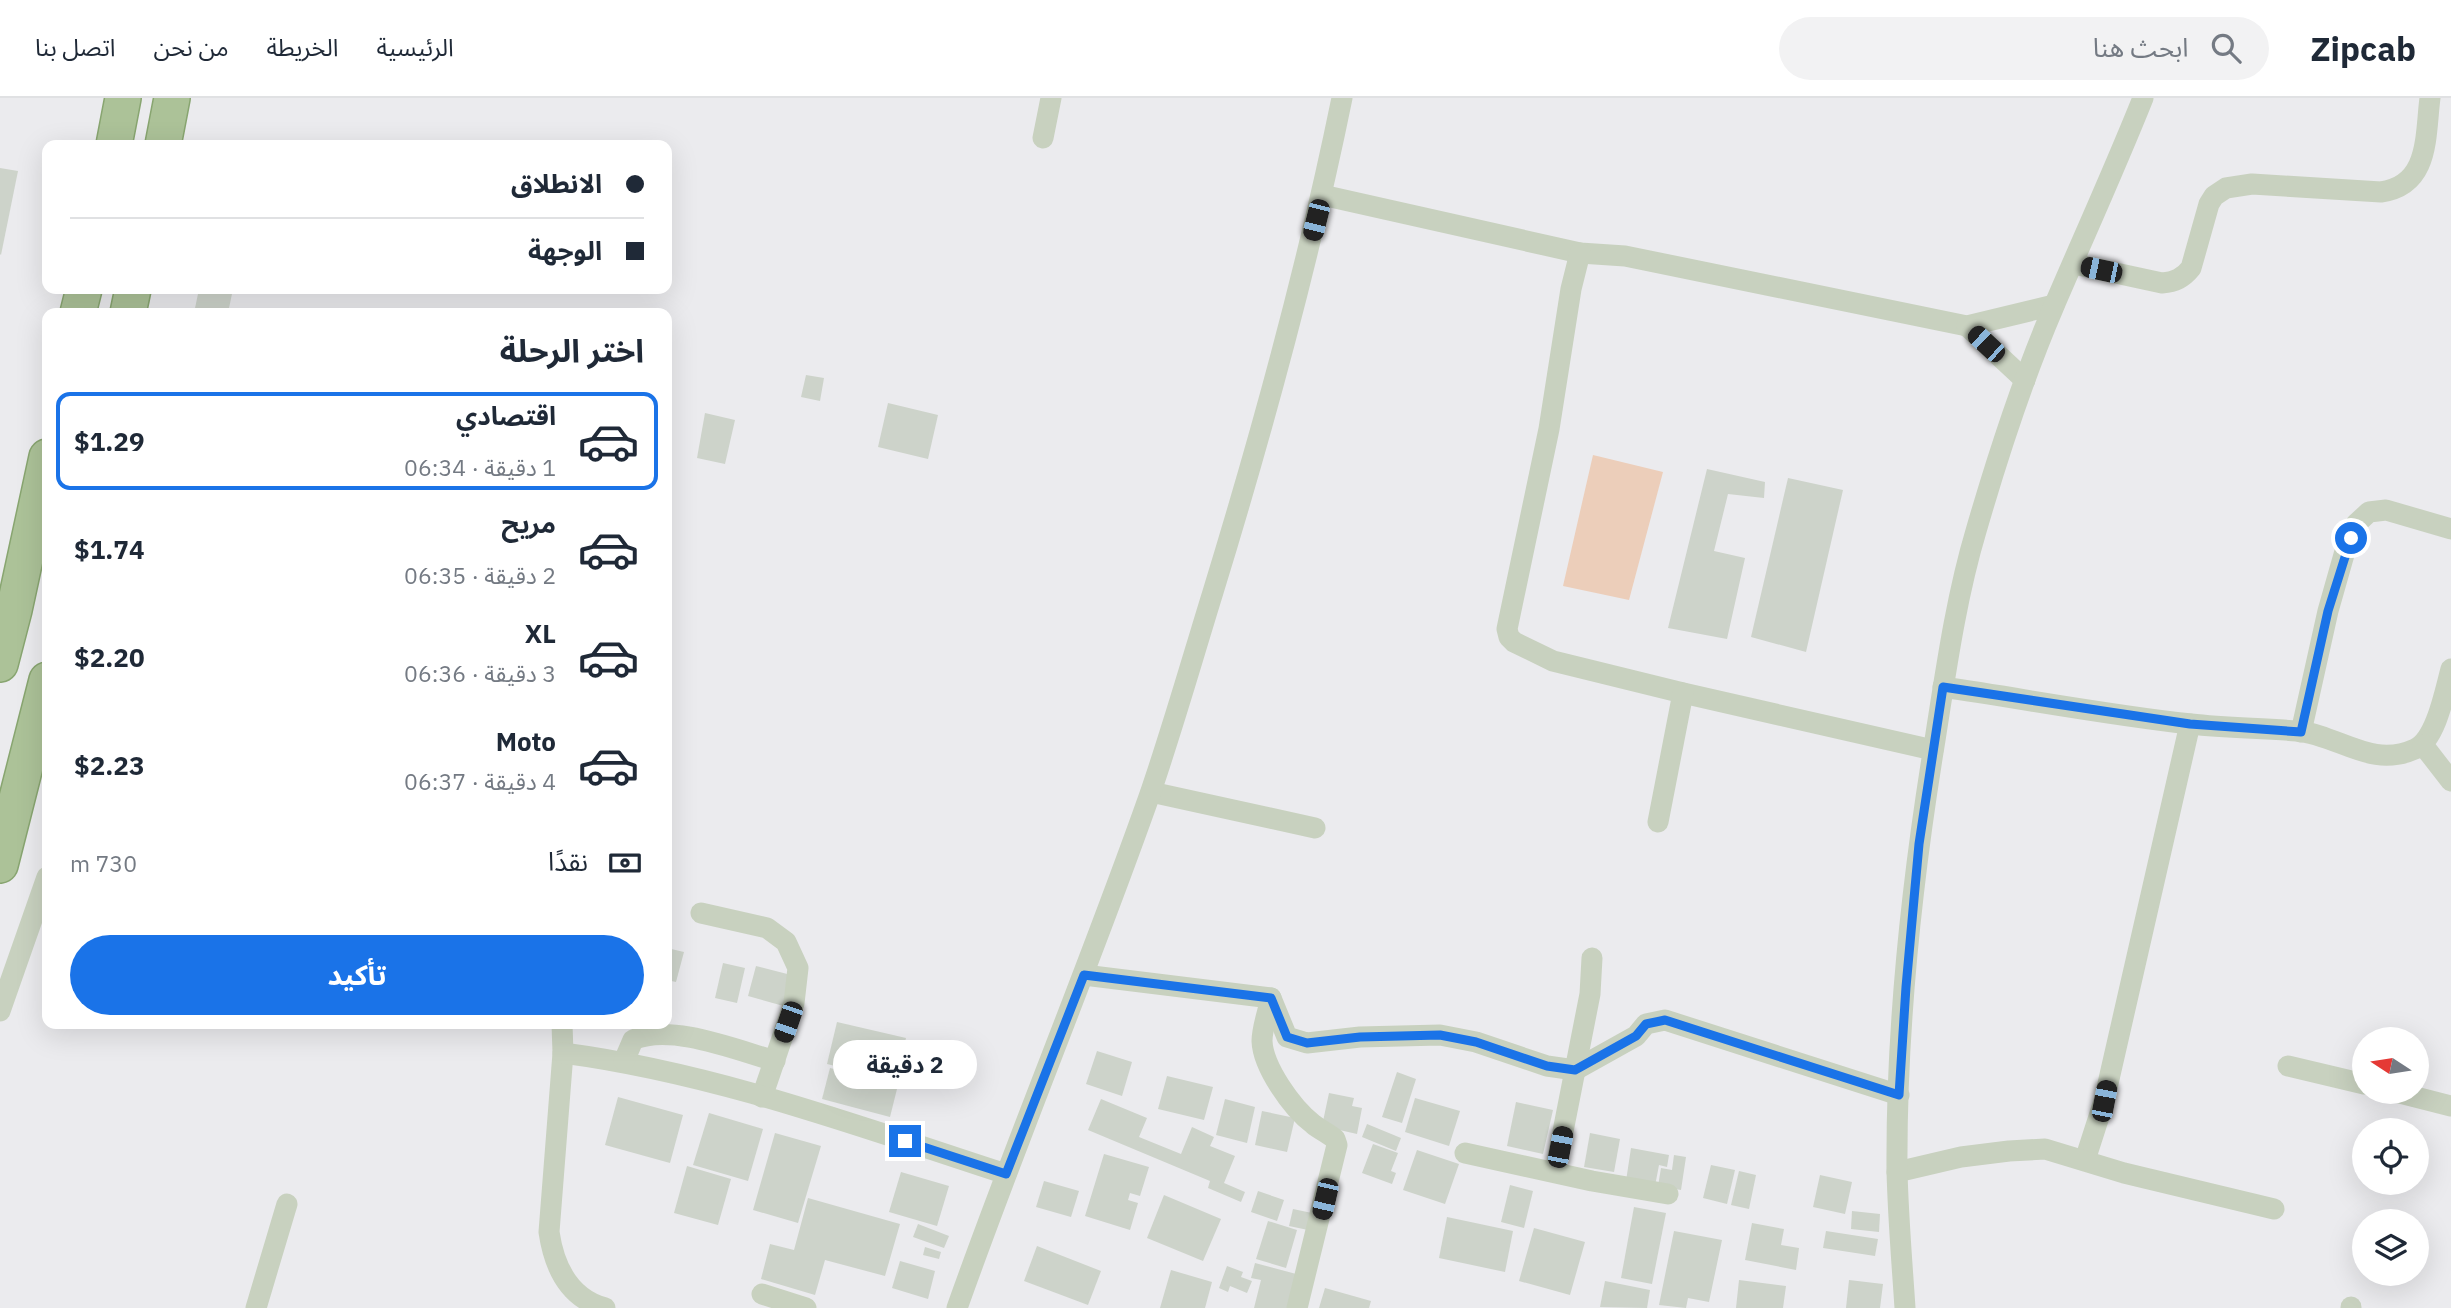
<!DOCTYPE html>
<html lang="ar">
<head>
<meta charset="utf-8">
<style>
	:root { --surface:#fff; --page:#f2f2f3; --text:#1f2937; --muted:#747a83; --line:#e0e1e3; --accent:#1a73e8 }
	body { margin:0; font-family:"IBM Plex Sans","Noto Sans Arabic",sans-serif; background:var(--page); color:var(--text); direction:rtl; height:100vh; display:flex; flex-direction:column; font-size:26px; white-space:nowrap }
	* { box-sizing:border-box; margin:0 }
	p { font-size:23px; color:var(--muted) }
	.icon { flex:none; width:38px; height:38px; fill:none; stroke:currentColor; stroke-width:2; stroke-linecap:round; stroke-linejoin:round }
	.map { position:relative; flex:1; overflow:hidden; direction:ltr }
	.details { position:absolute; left:42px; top:210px; width:630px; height:721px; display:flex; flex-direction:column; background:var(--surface); border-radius:14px; box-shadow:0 7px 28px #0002; direction:rtl }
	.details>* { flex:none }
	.top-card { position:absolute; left:42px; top:42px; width:630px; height:154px; border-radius:14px; box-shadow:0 7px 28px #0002; direction:rtl; display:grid; align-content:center; height:154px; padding:0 28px; background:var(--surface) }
	.needle { width:46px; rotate:282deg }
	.controls { position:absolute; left:2352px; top:929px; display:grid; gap:14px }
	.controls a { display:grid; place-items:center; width:77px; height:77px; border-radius:50%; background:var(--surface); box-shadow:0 7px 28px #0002; font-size:35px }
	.end { position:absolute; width:32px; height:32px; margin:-16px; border:9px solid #1a73e8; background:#fff; box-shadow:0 0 0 4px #fff }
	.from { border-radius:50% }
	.bubble { position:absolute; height:49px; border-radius:24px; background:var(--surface); box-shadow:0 7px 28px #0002; font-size:23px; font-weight:700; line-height:49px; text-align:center; direction:rtl }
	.car { position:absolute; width:21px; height:42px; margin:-21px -10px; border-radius:9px; box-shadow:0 0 5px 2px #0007; background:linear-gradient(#222 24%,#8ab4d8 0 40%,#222 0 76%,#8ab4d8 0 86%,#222 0) }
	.top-card b { display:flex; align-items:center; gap:24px; height:66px; font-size:26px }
	.top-card b+b { border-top:2px solid var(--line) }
	.top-card i { width:18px; height:18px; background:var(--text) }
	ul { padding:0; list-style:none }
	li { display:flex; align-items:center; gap:21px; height:98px; margin:0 14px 10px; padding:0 14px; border:4px solid transparent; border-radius:14px }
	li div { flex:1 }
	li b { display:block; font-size:26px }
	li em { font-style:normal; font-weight:700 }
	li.current { border-color:var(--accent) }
	li>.icon { width:63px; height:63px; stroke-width:1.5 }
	h2 { padding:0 28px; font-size:32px; line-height:84px }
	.pay { display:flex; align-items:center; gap:18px; height:77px; padding:0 28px; font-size:26px }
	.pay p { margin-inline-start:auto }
	.primary-button { display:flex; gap:14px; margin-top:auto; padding:14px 28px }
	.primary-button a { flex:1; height:80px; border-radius:42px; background:var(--accent); color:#fff; font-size:28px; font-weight:700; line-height:80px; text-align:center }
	header { display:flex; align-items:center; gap:42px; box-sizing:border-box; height:98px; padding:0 35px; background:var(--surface); border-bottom:2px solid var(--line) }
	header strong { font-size:33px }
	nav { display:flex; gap:38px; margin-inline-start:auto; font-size:24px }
	.search { width:490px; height:63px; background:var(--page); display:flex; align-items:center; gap:18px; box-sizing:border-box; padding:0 24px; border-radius:38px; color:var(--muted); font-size:26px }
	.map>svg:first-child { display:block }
</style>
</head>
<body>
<header>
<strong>Zipcab</strong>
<div class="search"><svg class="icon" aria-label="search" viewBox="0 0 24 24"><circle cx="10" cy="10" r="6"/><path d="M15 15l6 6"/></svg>ابحث هنا</div>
<nav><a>الرئيسية</a><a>الخريطة</a><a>من نحن</a><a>اتصل بنا</a></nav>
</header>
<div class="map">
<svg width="2451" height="1210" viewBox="0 0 2451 1210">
	<rect width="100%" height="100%" fill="#ebebee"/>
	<!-- green -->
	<path fill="#ecceba" d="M1593 357 1663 374 1629 502 1563 488Z"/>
	<!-- building -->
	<g fill="#cdd3ca">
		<path d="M0 70 18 73 1 157 0 156Z"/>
		<path d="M199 191H233L228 215 211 212 210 215H194Z"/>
		<path d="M806 277 824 280 820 303 801 299Z"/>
		<path d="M888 305 938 317 928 361 878 349Z"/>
		<path d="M705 315 735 322 725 366 697 360Z"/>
		<path d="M1707 371 1765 384 1764 400 1728 396 1714 453 1745 460 1727 541 1668 530Z"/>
		<path d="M1788 380 1843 392 1806 554 1751 539Z"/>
		<path d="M667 850 684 854 676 884 667 882Z"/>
		<path d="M723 865 745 870 737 905 715 900Z"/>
		<path d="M756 868 795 878 787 909 748 898Z"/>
		<path d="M837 924 906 940 896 983 827 966Z"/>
		<path d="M1097 953 1132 964 1122 998 1086 986Z"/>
		<path d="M830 970 898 987 890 1019 822 1001Z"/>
		<path d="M1397 974 1416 981 1402 1025 1382 1019Z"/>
		<path d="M1167 978 1213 989 1204 1022 1158 1011Z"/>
		<path d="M1329 995 1354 1000 1352 1008 1362 1010 1357 1036 1322 1028Z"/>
		<path d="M618 999 683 1017 670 1065 605 1047Z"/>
		<path d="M1415 1000 1460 1013 1449 1048 1405 1034Z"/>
		<path d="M1101 1001 1147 1020 1139 1039 1181 1056 1192 1029 1214 1039 1210 1048 1235 1058 1224 1085 1245 1094 1241 1104 1208 1090 1210 1083 1088 1032Z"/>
		<path d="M1225 1001 1255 1009 1247 1045 1216 1037Z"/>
		<path d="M1516 1004 1553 1012 1543 1056 1507 1048Z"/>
		<path d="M1262 1013 1295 1020 1287 1054 1255 1047Z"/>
		<path d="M709 1015 763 1031 748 1083 693 1067Z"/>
		<path d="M1367 1026 1401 1040 1396 1053 1362 1039Z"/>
		<path d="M775 1035 821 1048 798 1125 753 1112Z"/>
		<path d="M1590 1035 1620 1041 1614 1074 1584 1069Z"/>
		<path d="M1373 1046 1398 1055 1391 1073 1396 1075 1392 1086 1362 1075Z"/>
		<path d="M1631 1050 1669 1057 1667 1069 1659 1067 1655 1088 1626 1083Z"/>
		<path d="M1417 1052 1459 1066 1445 1106 1403 1092Z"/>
		<path d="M1104 1056 1149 1069 1140 1098 1130 1095 1128 1102 1138 1105 1130 1132 1085 1118Z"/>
		<path d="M1674 1057 1686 1059 1681 1092 1658 1088 1661 1070 1672 1072Z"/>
		<path d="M1711 1067 1735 1072 1727 1106 1703 1100Z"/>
		<path d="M687 1068 731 1081 718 1127 674 1115Z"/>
		<path d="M1739 1073 1756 1077 1749 1111 1731 1107Z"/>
		<path d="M901 1074 949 1088 937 1128 889 1114Z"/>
		<path d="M1820 1077 1852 1084 1845 1116 1813 1109Z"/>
		<path d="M1044 1083 1079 1093 1071 1119 1036 1109Z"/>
		<path d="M1510 1087 1533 1093 1524 1130 1501 1124Z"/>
		<path d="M1258 1093 1284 1102 1277 1123 1251 1114Z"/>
		<path d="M1164 1097 1221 1121 1203 1163 1147 1140Z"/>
		<path d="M808 1100 900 1126 885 1178 825 1162 815 1197 761 1181 770 1146 794 1152Z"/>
		<path d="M1634 1109 1666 1115 1652 1186 1621 1180Z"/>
		<path d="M1293 1111 1312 1115 1308 1132 1289 1128Z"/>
		<path d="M1852 1113 1880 1116 1879 1134 1851 1131Z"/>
		<path d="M1447 1119 1513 1133 1505 1174 1439 1160Z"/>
		<path d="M1268 1123 1297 1132 1286 1170 1256 1161Z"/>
		<path d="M1752 1125 1784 1131 1781 1147 1799 1150 1796 1172 1745 1162Z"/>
		<path d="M918 1126 949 1138 944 1150 913 1139Z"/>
		<path d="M1534 1130 1585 1144 1570 1197 1519 1183Z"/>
		<path d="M1674 1133 1722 1142 1709 1204 1688 1200 1686 1210 1659 1207Z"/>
		<path d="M1826 1133 1878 1141 1875 1158 1823 1150Z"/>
		<path d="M1037 1148 1101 1173 1088 1207 1024 1183Z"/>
		<path d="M925 1149 941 1154 939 1161 923 1157Z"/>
		<path d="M900 1163 935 1173 928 1201 892 1190Z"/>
		<path d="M1255 1165 1300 1177 1291 1210H1254L1261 1182 1251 1180Z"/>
		<path d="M1227 1168 1243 1174 1241 1179 1252 1183 1247 1195 1230 1188 1228 1194 1219 1190Z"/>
		<path d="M1171 1172 1212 1184 1205 1210H1160Z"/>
		<path d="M1739 1182 1786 1188 1783 1210H1736Z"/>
		<path d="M1849 1182 1883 1186 1880 1210H1846Z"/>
		<path d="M1605 1183 1650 1192 1647 1210 1600 1209Z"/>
		<path d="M1325 1190 1371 1203 1369 1210H1319Z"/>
	</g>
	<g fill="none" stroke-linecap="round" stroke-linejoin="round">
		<!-- trunk casing -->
		<g stroke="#88a570" stroke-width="38">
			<g id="trunk">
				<path d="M114 47 123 0"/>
				<path d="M163 47 172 0"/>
				<path d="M78 215 84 191"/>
				<path d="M128 215 133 191"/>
				<path d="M0 566 14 512 47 359"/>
				<path d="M0 767 47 582"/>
			</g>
		</g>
		<!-- minor -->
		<g stroke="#c8d1bf" stroke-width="21">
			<path d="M1043 40 1051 0"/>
			<path d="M1322 97 1580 155 1625 158 1967 228 2054 207"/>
			<path d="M1580 155 1571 191 1549 331 1507 531 1509 539 1514 544 1553 563 1683 595 1933 652"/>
			<path d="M2074 166 2162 185C2175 184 2183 180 2191 170L2209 106 2214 98 2226 90 2252 86 2381 94C2430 87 2425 38 2430 0"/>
			<path d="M1967 228 2025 282"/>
			<path d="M1943 589C2025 601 2108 617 2191 626 2226 630 2262 630 2297 633 2339 637 2371 671 2415 651 2436 642 2445 593 2451 571"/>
			<path d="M2301 634 2328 513 2345 453 2356 426 2369 414 2386 412 2451 431"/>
			<path d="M2423 647 2451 683"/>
			<path d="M1151 694 1315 730"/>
			<path d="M1658 724 1683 595"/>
			<path d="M701 815 767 830 786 844 798 870 794 905 762 999"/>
			<path d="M1084 877 1271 900 1287 939 1307 945 1360 939 1440 937 1476 944 1547 968 1575 972 1636 938 1646 926 1665 922 1899 997"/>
			<path d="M1271 900C1268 914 1262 930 1262 943 1263 969 1292 1010 1313 1026 1320 1032 1328 1035 1335 1041L1337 1047 1297 1210"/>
			<path d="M0 913 47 779"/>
			<path d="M562 926 563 955 549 1134C554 1168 568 1200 605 1210"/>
			<path d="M563 955C715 975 861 1029 1006 1076"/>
			<path d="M624 963 633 942C670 925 736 952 775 963"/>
			<path d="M2288 968 2364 986"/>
			<path d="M2396 994 2451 1008"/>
			<path d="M1465 1055 1592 1083 1668 1096"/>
			<path d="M2085 1062 2104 1003 2190 626"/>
			<path d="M1555 1074 1590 896 1592 860"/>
			<path d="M1897 1074 1961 1059 2009 1053 2045 1051 2124 1075 2274 1111"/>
			<path d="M762 1196 806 1210"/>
			<path d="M256 1210 287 1106"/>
			<path d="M957 1210C1018 1038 1089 869 1150 696 1173 629 1192 562 1213 494 1263 331 1308 167 1342 0"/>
			<path d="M1905 1210C1902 1164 1898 1118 1897 1072 1896 930 1912 782 1935 642 1946 572 1956 500 1976 433 1998 357 2023 280 2054 208 2084 138 2115 70 2143 0"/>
			<path d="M2351 1210V1209"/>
		</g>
		<!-- trunk -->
		<use href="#trunk" stroke="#acc298" stroke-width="35"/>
	</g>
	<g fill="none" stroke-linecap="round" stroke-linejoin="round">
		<!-- route -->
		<path stroke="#1a73e8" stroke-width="9" d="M905 1043 1006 1076 1084 877 1271 900 1287 939 1307 945 1360 939 1440 937 1476 944 1547 968 1575 972 1636 938 1646 926 1665 922 1899 997 1906 889 1919 746 1943 589 2190 626 2301 634 2328 513 2351 440"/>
	</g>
</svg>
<div class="controls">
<a><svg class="needle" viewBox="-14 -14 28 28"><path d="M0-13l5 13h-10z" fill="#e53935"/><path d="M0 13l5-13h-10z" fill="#747a83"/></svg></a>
<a><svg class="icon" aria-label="locate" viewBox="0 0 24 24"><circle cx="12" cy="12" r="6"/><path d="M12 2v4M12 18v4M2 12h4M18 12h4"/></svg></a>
<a><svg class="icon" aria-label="layers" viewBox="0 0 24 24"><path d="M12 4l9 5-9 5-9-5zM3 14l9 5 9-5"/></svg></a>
</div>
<i class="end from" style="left:2351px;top:440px"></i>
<i class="end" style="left:905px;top:1043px"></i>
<div class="bubble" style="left:833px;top:942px;width:144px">2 دقيقة</div>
<i class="car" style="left:1316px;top:122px;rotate:194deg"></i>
<i class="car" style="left:2101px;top:172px;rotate:282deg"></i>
<i class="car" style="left:1986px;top:246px;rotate:313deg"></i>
<i class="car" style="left:788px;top:924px;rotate:199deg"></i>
<i class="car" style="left:2104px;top:1003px;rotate:11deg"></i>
<i class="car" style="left:1560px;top:1049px;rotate:11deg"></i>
<i class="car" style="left:1325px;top:1101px;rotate:193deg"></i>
<div class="top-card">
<b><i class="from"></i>الانطلاق</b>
<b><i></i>الوجهة</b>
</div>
<section class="details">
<h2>اختر الرحلة</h2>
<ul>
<li class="current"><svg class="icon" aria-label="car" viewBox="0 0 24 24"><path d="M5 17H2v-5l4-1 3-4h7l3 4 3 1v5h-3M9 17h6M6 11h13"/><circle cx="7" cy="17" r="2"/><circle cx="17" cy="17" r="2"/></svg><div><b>اقتصادي</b><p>1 دقيقة · 06:34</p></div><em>$1.29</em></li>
<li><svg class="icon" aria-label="car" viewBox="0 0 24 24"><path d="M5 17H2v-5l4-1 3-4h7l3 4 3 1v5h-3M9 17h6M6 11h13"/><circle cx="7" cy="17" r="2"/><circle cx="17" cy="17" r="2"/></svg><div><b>مريح</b><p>2 دقيقة · 06:35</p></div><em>$1.74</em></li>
<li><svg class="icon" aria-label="car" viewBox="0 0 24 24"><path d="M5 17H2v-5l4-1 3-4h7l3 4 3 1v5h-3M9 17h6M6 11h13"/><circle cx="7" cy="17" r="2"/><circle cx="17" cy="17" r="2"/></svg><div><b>XL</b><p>3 دقيقة · 06:36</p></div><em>$2.20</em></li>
<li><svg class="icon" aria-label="car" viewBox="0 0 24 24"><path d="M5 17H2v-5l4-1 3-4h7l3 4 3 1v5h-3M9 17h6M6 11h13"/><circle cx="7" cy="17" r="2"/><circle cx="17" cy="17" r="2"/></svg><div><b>Moto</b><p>4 دقيقة · 06:37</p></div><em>$2.23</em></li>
</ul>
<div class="pay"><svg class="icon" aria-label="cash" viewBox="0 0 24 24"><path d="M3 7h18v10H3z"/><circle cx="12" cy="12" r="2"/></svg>نقدًا<p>730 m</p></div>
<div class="primary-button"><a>تأكيد</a></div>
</section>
</div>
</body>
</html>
